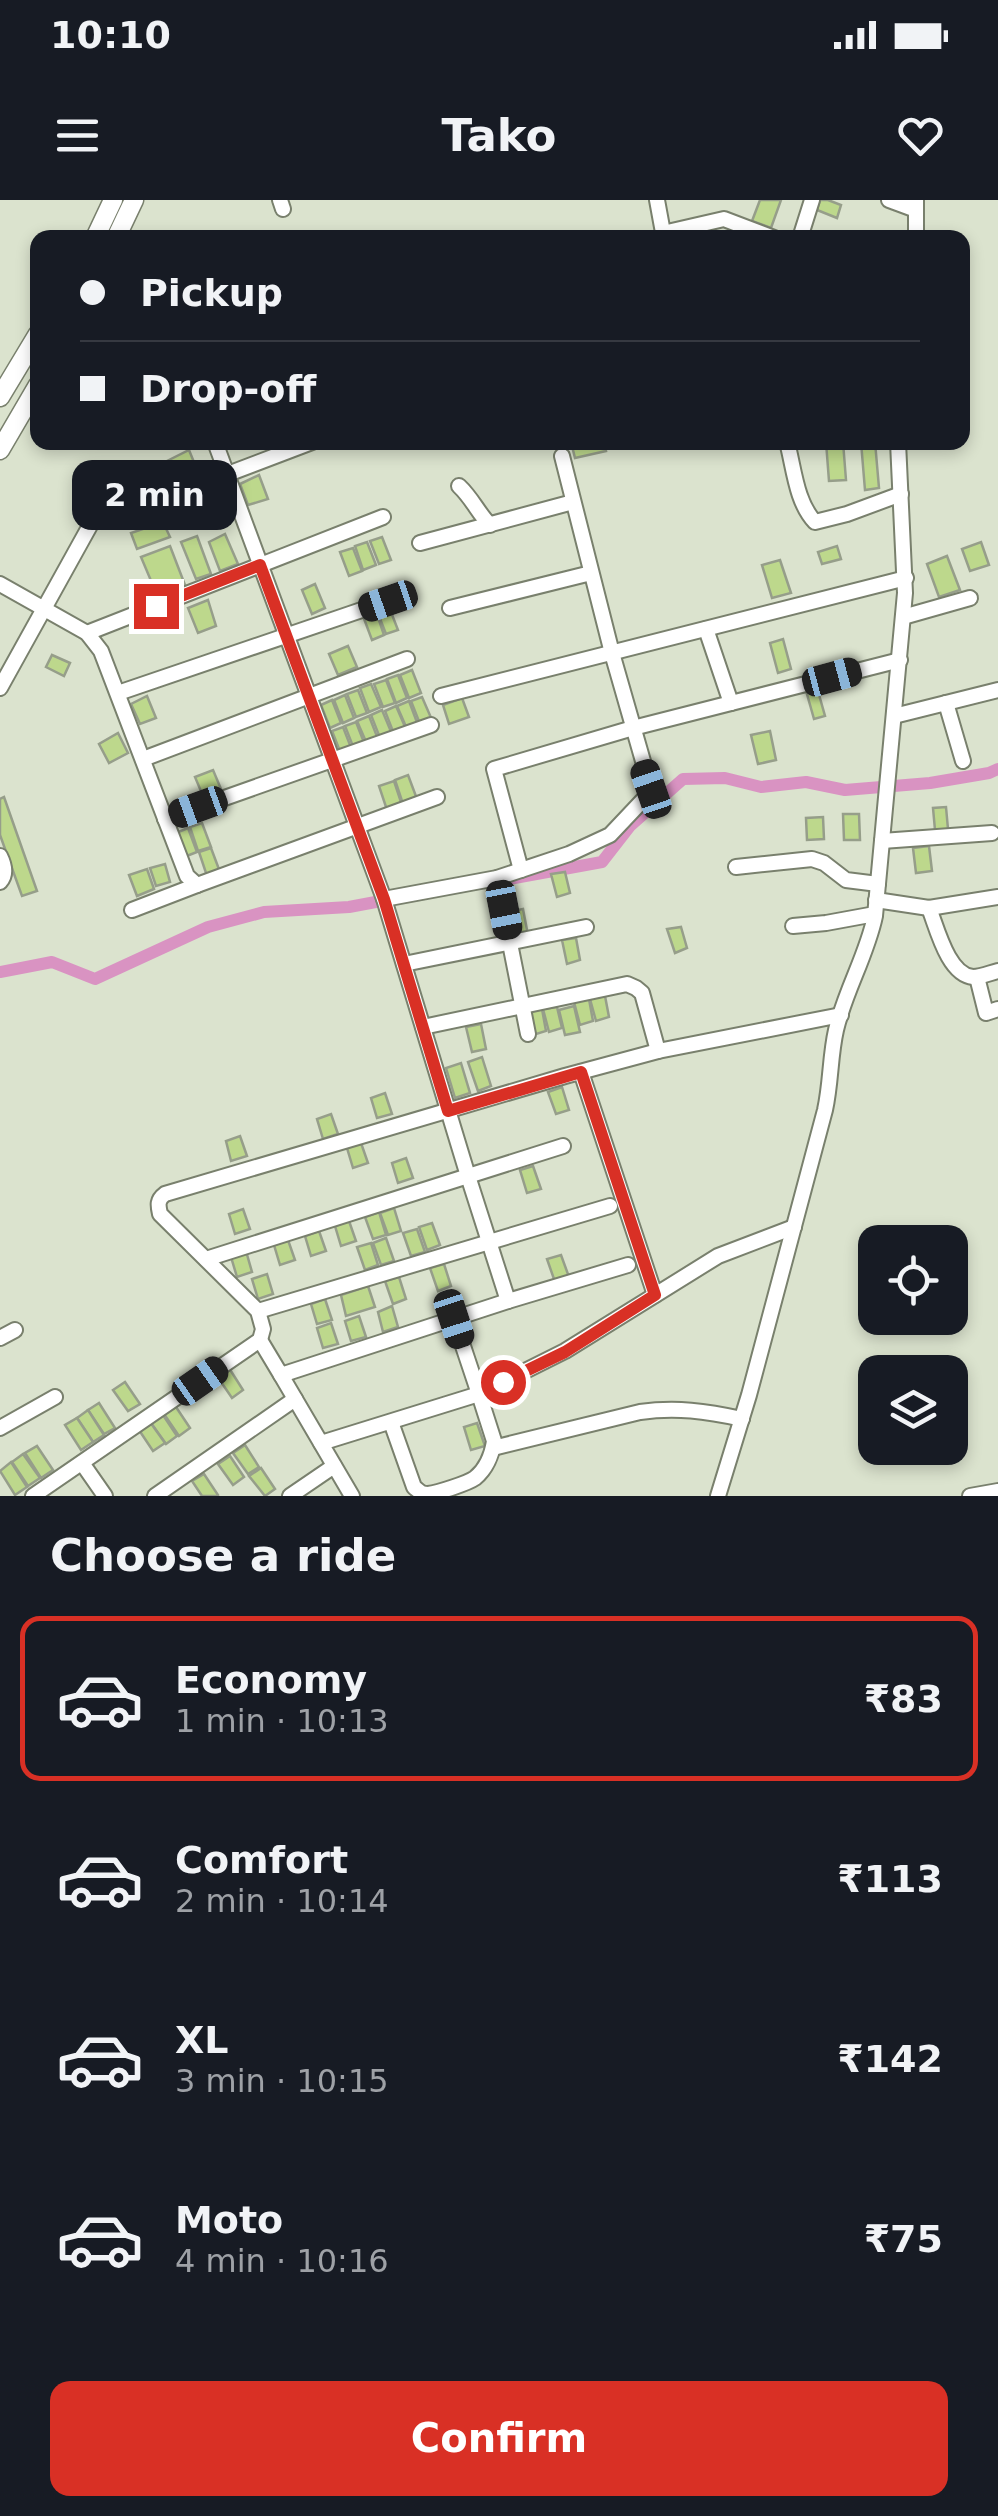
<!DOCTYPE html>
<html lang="en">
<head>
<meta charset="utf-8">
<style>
	:root { --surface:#171b24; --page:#20242c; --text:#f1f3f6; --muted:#9ea1a6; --line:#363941; --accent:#d93025 }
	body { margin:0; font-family:"DejaVu Sans",sans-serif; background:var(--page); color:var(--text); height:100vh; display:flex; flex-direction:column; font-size:38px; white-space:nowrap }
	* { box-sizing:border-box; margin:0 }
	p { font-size:32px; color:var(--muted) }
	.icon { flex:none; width:55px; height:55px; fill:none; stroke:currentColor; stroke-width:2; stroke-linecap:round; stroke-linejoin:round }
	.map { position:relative; height:1296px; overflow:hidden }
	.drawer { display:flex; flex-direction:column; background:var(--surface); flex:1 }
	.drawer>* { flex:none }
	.top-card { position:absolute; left:30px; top:30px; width:940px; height:220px; border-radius:20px; box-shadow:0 5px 15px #0003; display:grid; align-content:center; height:220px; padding:0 50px; background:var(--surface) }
	.fabs { position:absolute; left:858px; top:1025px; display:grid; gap:20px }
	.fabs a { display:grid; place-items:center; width:110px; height:110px; border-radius:20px; background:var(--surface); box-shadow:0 5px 15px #0003; font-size:50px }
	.end { position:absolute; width:45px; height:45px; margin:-22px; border:12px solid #d93025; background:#fff; box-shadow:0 0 0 5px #fff }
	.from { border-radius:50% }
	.bubble { position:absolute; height:70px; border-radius:20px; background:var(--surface); box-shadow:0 5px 15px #0003; font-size:32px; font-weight:800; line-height:70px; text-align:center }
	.car { position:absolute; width:30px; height:60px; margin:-30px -15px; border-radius:12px; box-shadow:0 0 8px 2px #0007; background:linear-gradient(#222 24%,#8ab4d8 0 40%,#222 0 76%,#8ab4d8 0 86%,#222 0) }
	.top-card b { display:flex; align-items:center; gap:35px; height:95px; font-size:38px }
	.top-card b+b { border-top:2px solid var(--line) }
	.top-card i { width:25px; height:25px; background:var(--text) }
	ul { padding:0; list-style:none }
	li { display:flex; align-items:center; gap:30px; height:165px; margin:0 20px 15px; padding:0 30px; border:5px solid transparent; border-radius:20px }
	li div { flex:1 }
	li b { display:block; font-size:38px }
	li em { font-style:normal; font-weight:800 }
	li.active { border-color:var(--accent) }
	li>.icon { width:90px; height:90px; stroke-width:1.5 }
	h2 { padding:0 50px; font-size:45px; line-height:120px }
	.button { display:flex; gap:20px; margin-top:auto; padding:20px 50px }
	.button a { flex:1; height:115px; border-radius:20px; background:var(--accent); color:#fff; font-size:40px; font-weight:800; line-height:115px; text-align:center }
	.status { display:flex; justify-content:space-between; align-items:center; height:70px; padding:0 50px; background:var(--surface); direction:ltr }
	.status svg { height:28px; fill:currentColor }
	header { display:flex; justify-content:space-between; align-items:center; height:130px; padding:0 50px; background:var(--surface); font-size:45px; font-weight:800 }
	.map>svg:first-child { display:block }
</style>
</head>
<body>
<div class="status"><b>10:10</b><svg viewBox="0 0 49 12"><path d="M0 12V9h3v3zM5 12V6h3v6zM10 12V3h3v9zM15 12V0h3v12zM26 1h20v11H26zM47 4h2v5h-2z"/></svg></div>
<header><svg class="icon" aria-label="menu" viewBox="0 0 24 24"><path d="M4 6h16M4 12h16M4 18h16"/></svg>Tako<svg class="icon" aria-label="heart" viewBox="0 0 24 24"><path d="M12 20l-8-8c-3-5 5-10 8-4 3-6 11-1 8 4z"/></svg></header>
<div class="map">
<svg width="998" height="1296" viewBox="0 0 998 1296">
	<rect width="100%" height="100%" fill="#dbe3ce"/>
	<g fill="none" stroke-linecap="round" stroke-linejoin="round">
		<!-- canal -->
		<g stroke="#d993c2" stroke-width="12">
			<path d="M509 679 602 662 630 626 683 579 725 578 761 587 806 582 845 590 930 583 989 573 998 569"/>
			<path d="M0 772 52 762 95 779 208 727 264 712 349 707 381 701"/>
		</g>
	</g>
	<!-- building -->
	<g fill="#bdd88c" stroke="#969e8a" stroke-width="2.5">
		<path d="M760 0H781L771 28 752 21Z"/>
		<path d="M820 0H828L841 5 837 18 817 10Z"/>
		<path d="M571 242H604L606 251 575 258Z"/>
		<path d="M826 242H843L846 280 829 281Z"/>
		<path d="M861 242H875L879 288 865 290Z"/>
		<path d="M189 250 200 277 168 290 159 265Z"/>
		<path d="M259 275 268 299 248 305 240 284Z"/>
		<path d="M163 322 170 337 137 349 131 333Z"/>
		<path d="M225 334 238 364 220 371 209 342Z"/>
		<path d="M197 336 211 374 196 379 181 342Z"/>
		<path d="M382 337 391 360 379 364 370 341Z"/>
		<path d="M367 342 376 365 363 370 355 346Z"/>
		<path d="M981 342 989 365 970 371 962 349Z"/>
		<path d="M170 346 185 385 157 395 141 357Z"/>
		<path d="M837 346 841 359 822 364 818 352Z"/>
		<path d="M353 348 362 371 349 376 340 352Z"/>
		<path d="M947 356 960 390 939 397 927 364Z"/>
		<path d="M780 360 791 393 772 398 762 365Z"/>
		<path d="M315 384 325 408 312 414 302 390Z"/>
		<path d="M208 400 216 426 198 433 188 408Z"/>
		<path d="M389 407 398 430 386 434 377 411Z"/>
		<path d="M376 411 384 435 372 440 363 416Z"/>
		<path d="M783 439 791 469 778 473 770 443Z"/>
		<path d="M348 446 357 467 338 475 329 454Z"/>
		<path d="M52 455 70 463 64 476 46 467Z"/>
		<path d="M412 470 421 493 409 498 400 475Z"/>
		<path d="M398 475 407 498 396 503 387 479Z"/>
		<path d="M386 480 395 503 383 507 374 484Z"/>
		<path d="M371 484 381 507 369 512 360 488Z"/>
		<path d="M816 484 825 516 814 519 805 487Z"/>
		<path d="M358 490 367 513 356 517 347 494Z"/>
		<path d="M345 495 354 518 343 523 334 500Z"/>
		<path d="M147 496 156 518 140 524 131 504Z"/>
		<path d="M422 497 432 520 420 524 411 501Z"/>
		<path d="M462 498 469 517 449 524 443 505Z"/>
		<path d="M332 500 341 523 330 528 321 505Z"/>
		<path d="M409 501 418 525 407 529 397 506Z"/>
		<path d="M396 506 406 529 394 534 385 511Z"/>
		<path d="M382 510 392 534 380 538 371 515Z"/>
		<path d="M369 516 378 539 367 544 357 521Z"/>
		<path d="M356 522 365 545 354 549 345 526Z"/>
		<path d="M343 527 352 550 341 554 332 531Z"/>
		<path d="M770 531 776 560 758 564 751 535Z"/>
		<path d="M118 533 128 553 109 563 99 544Z"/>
		<path d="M213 570 221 589 203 596 195 577Z"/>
		<path d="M408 575 417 599 403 604 395 580Z"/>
		<path d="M394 581 402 605 387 610 379 586Z"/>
		<path d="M4 597 37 691 22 696 0 635V599Z"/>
		<path d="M946 607 948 629 935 630 933 608Z"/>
		<path d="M843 614H859L860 640H844Z"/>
		<path d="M823 617 824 639 807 640 806 618Z"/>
		<path d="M202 623 211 647 198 651 190 627Z"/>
		<path d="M188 628 197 652 184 657 176 633Z"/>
		<path d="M929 646 932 671 916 673 913 648Z"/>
		<path d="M211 648 220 672 207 676 199 652Z"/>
		<path d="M165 664 170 682 156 686 150 668Z"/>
		<path d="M147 669 154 689 137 696 129 675Z"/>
		<path d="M565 672 570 693 557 697 551 674Z"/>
		<path d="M523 709 528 735 514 738 508 712Z"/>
		<path d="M681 727 687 748 675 753 667 729Z"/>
		<path d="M576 738 580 760 567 764 562 740Z"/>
		<path d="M605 796 609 817 596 821 590 799Z"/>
		<path d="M589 799 593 821 580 825 574 802Z"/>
		<path d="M574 806 580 832 565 835 559 810Z"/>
		<path d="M557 807 562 828 549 832 543 809Z"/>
		<path d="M542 809 546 831 533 835 527 812Z"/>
		<path d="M481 824 486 849 472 852 466 827Z"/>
		<path d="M482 857 491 886 478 891 468 862Z"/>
		<path d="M461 863 470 893 455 898 446 868Z"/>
		<path d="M562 887 569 910 556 914 548 892Z"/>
		<path d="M385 893 392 914 377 918 371 898Z"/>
		<path d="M331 914 338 934 323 939 317 919Z"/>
		<path d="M240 936 247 956 231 961 226 941Z"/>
		<path d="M361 943 368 963 353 968 347 948Z"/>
		<path d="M406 958 413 978 398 983 392 963Z"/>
		<path d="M533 966 541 989 527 993 520 970Z"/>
		<path d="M394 1008 401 1031 388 1035 380 1013Z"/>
		<path d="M243 1009 250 1029 235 1034 229 1014Z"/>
		<path d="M379 1012 386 1035 373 1039 365 1017Z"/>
		<path d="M349 1021 356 1041 341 1046 335 1026Z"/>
		<path d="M432 1023 440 1045 427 1050 419 1027Z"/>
		<path d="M417 1029 425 1052 411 1056 403 1033Z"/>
		<path d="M319 1031 326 1051 311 1056 305 1036Z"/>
		<path d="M386 1038 394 1061 381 1065 373 1043Z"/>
		<path d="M288 1040 295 1060 280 1065 274 1045Z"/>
		<path d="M371 1043 378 1065 365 1070 357 1047Z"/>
		<path d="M246 1051 252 1072 237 1077 231 1057Z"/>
		<path d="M561 1055 569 1077 555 1082 547 1059Z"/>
		<path d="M444 1064 451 1086 438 1091 430 1068Z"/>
		<path d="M267 1074 273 1094 258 1099 252 1079Z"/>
		<path d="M399 1077 406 1099 393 1104 385 1081Z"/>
		<path d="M368 1086 375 1107 346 1116 341 1095Z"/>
		<path d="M325 1099 332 1120 317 1124 311 1104Z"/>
		<path d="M392 1106 398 1127 383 1132 378 1112Z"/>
		<path d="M359 1116 366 1137 351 1141 345 1121Z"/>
		<path d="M331 1123 338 1144 323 1148 317 1128Z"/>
		<path d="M229 1168 243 1190 232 1198 217 1176Z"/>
		<path d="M125 1182 140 1204 128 1211 113 1190Z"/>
		<path d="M99 1203 115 1228 104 1234 88 1210Z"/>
		<path d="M176 1207 190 1228 179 1236 164 1214Z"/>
		<path d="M88 1210 104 1235 93 1242 77 1218Z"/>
		<path d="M163 1215 177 1236 166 1244 151 1223Z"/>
		<path d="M77 1218 93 1242 81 1250 65 1225Z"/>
		<path d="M150 1222 165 1243 153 1251 139 1230Z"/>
		<path d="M477 1223 485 1246 471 1250 464 1227Z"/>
		<path d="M245 1245 259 1267 248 1274 233 1253Z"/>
		<path d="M37 1246 53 1270 41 1278 25 1253Z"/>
		<path d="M23 1254 40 1278 28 1286 12 1262Z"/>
		<path d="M230 1256 244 1277 233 1285 218 1264Z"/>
		<path d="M11 1262 27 1287 15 1295 0 1271Z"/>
		<path d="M261 1268 275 1289 265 1296 249 1276Z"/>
		<path d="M204 1274 218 1295 217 1296H202L192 1281Z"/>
	</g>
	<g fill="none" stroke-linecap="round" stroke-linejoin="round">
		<!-- minor casing -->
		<g stroke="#79806d" stroke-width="18">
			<g id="minor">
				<path d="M280 0 283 9"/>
				<path d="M657 0 664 38"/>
				<path d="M889 0 916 10"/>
				<path d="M663 33 724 19 774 38"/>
				<path d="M800 38 812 0"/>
				<path d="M916 38V0"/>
				<path d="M215 242 384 699 468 976 508 1101 281 1175 260 1140"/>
				<path d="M787 242C794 268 796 302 815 322L847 314 901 294"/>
				<path d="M459 286C472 298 478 313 490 325"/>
				<path d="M420 343 573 302"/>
				<path d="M0 384 87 433 101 451 187 676 197 685 437 597"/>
				<path d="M450 408 591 373"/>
				<path d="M903 417 970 398"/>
				<path d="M706 429 731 503"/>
				<path d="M87 433 383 317"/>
				<path d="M0 488 92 322 125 313 312 242"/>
				<path d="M118 493 388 401"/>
				<path d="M441 496 906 378"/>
				<path d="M946 503 963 561"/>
				<path d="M894 516 998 490"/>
				<path d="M143 559 407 459"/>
				<path d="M165 619 431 525"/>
				<path d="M882 641 992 633"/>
				<path d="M0 656C4 664 7 674 0 682"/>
				<path d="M736 667 812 659 824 663 846 680 878 684"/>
				<path d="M521 670 494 569 633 528 900 460"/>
				<path d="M497 678 528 834"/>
				<path d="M384 699 497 678 569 654 610 635 644 599 651 589 612 453 562 256"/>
				<path d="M876 700 929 708 998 697"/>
				<path d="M929 708C937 728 948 775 973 777 981 777 990 773 998 771"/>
				<path d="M132 710 197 685"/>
				<path d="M793 726 826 723 875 714"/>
				<path d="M404 764 586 727"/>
				<path d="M977 777 986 813 998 809"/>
				<path d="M423 827 627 784 636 788 642 793 658 851"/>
				<path d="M581 872 655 1095"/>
				<path d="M206 1059 563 946"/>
				<path d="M508 1101 628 1065"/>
				<path d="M258 1111 610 1006"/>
				<path d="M0 1138 15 1130"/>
				<path d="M281 1175 352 1296"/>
				<path d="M391 1222 414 1287C420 1292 421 1294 428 1294 438 1293 468 1283 475 1278 486 1269 492 1254 494 1241L479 1194 565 1151 718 1056 794 1027"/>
				<path d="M0 1228 55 1197"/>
				<path d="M321 1243 479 1194 454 1119"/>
				<path d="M493 1248 640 1212C676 1207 706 1211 742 1219"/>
				<path d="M82 1263 105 1296"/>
				<path d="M33 1296 260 1140 263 1129 258 1111 160 1014C158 1005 157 1000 165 994L565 876 658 851 841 815"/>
				<path d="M155 1296 295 1199"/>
				<path d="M290 1296 334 1266"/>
				<path d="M718 1296 749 1195 825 910C831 883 830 856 836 830 845 791 867 755 875 716L905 393 898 242"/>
				<path d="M970 1296 998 1291"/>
			</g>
		</g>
		<!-- major casing -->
		<g stroke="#79806d" stroke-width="21">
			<g id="major">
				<path d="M95 38 113 0"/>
				<path d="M116 38 134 0"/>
				<path d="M0 197 38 134"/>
				<path d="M0 250 38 185"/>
			</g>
		</g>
		<!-- minor -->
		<use href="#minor" stroke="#fff" stroke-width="14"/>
		<!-- major -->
		<use href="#major" stroke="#fff" stroke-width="18"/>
	</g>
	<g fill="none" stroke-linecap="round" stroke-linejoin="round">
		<!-- route -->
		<path stroke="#d93025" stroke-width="12" d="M156 406 260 365 384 699 448 911 581 872 655 1095 565 1152 503 1182"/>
	</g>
</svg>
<div class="fabs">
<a><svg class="icon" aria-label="locate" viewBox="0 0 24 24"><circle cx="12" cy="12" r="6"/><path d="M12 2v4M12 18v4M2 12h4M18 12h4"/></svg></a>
<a><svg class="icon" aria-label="layers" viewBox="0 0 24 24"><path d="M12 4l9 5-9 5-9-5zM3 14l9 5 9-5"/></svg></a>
</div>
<i class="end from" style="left:503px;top:1182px"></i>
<i class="end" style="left:156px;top:406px"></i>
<div class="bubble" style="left:72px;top:260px;width:165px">2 min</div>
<i class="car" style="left:388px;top:401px;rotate:251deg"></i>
<i class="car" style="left:832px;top:477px;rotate:75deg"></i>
<i class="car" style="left:651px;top:589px;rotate:341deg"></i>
<i class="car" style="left:198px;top:607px;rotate:250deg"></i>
<i class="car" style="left:504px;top:710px;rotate:169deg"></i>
<i class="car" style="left:454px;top:1119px;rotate:162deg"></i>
<i class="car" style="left:200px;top:1181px;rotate:55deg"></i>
<div class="top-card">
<b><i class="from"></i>Pickup</b>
<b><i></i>Drop-off</b>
</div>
</div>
<section class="drawer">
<h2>Choose a ride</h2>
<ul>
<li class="active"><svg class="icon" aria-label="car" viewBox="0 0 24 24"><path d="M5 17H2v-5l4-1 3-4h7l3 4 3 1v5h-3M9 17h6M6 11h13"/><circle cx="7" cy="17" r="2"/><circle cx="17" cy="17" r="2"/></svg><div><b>Economy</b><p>1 min · 10:13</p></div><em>₹83</em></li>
<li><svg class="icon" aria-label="car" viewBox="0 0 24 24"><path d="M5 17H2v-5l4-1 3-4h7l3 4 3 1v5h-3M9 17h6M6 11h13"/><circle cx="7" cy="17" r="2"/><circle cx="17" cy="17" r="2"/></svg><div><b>Comfort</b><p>2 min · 10:14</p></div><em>₹113</em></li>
<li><svg class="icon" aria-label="car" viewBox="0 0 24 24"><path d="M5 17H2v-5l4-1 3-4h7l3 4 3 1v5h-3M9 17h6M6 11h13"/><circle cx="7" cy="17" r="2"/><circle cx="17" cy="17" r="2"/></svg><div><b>XL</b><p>3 min · 10:15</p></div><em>₹142</em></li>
<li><svg class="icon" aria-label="car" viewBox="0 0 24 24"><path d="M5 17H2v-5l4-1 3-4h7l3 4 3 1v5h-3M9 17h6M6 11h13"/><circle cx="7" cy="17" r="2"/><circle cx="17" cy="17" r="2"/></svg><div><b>Moto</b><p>4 min · 10:16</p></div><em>₹75</em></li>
</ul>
<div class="button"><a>Confirm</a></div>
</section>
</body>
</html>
